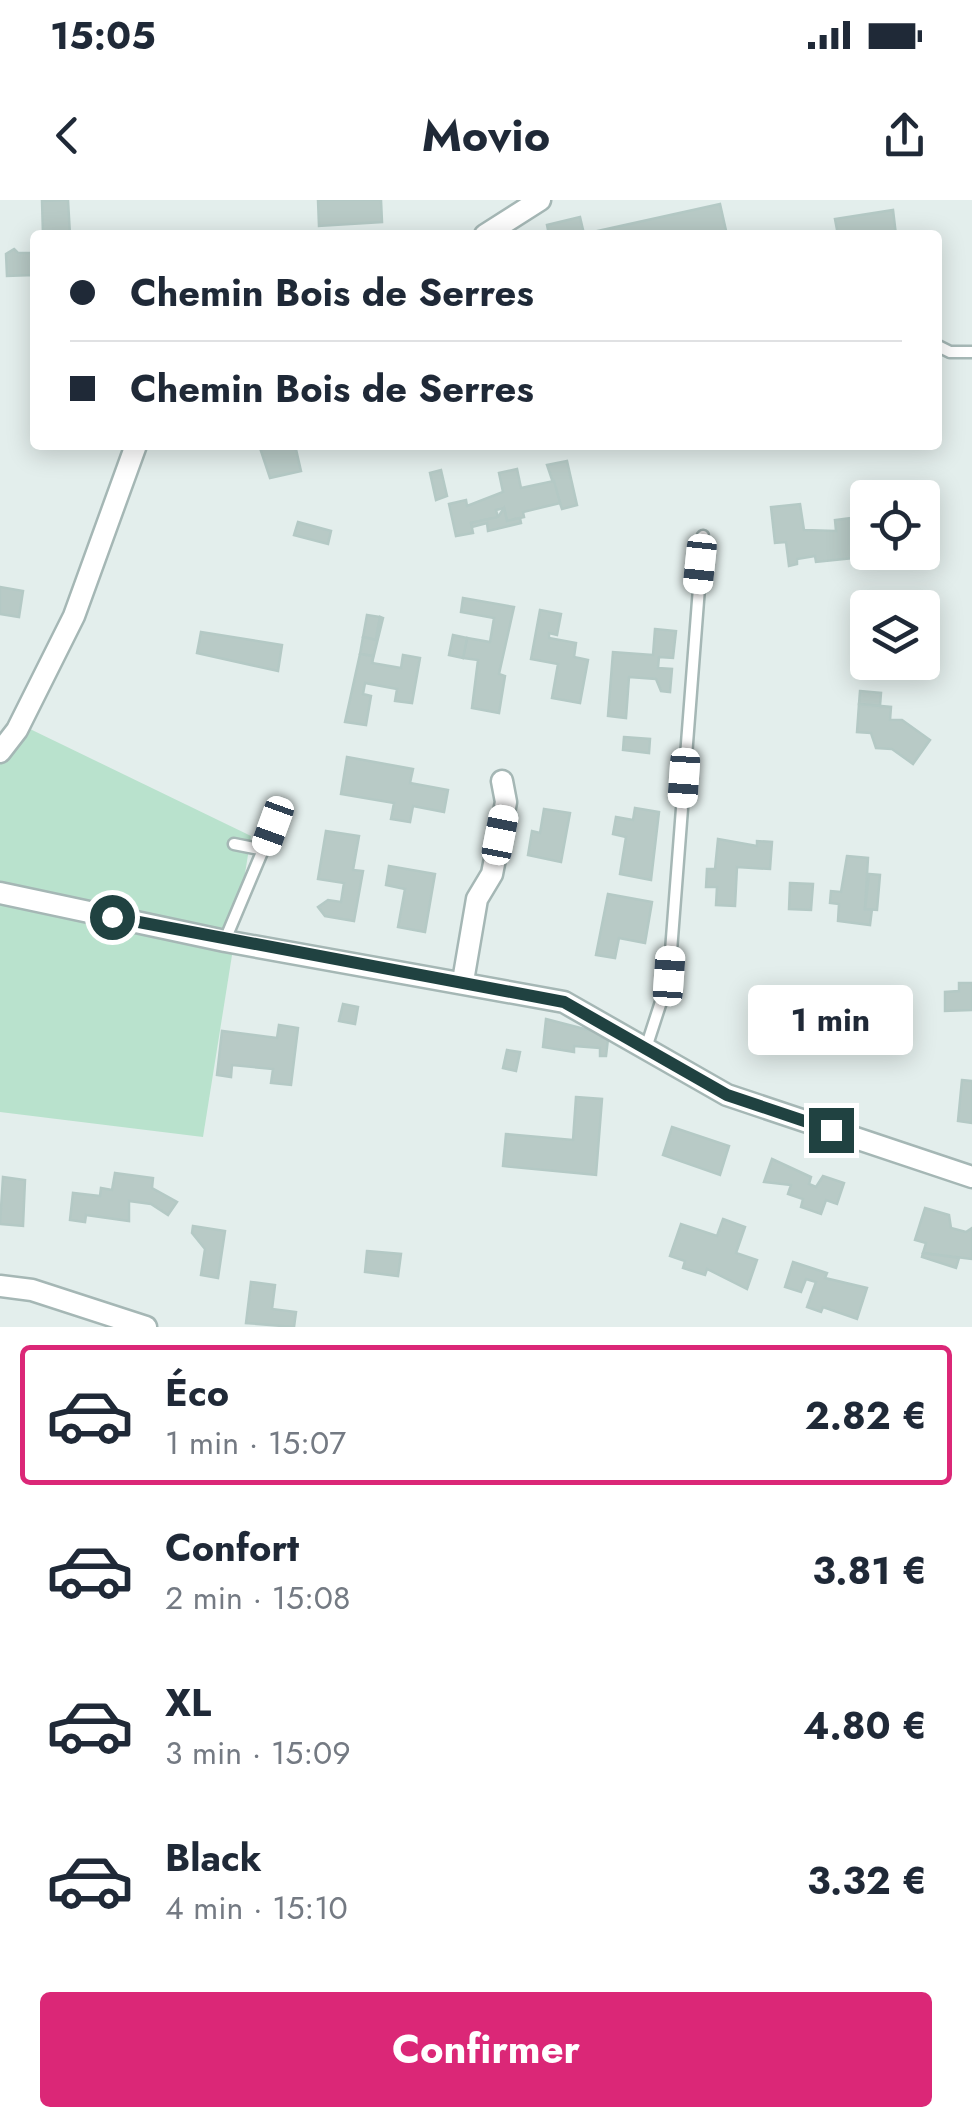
<!DOCTYPE html>
<html lang="fr">
<head>
<meta charset="utf-8">
<style>
	:root { --surface:#fff; --page:#f6f6f7; --text:#1f2937; --muted:#747a83; --line:#e0e1e3; --accent:#db2777 }
	body { margin:0; font-family:Jost,sans-serif; background:var(--page); color:var(--text); height:100vh; display:flex; flex-direction:column; font-size:38px; white-space:nowrap }
	* { box-sizing:border-box; margin:0 }
	p { font-size:32px; color:var(--muted) }
	.icon { flex:none; width:55px; height:55px; fill:none; stroke:currentColor; stroke-width:2; stroke-linecap:round; stroke-linejoin:round }
	.map { position:relative; height:1127px; overflow:hidden }
	.panel { display:flex; flex-direction:column; background:var(--surface); flex:1 }
	.panel>* { flex:none }
	.guide { position:absolute; left:30px; top:30px; width:912px; height:220px; border-radius:10px; box-shadow:0 5px 25px #0003; display:grid; align-content:center; height:220px; padding:0 40px; background:var(--surface) }
	.buttons { position:absolute; left:850px; top:280px; display:grid; gap:20px }
	.buttons a { display:grid; place-items:center; width:90px; height:90px; border-radius:10px; background:var(--surface); box-shadow:0 5px 25px #0003; font-size:50px }
	.end { position:absolute; width:45px; height:45px; margin:-22px; border:12px solid #204241; background:#fff; box-shadow:0 0 0 5px #fff }
	.from { border-radius:50% }
	.bubble { position:absolute; height:70px; border-radius:10px; background:var(--surface); box-shadow:0 5px 25px #0003; font-size:32px; font-weight:700; line-height:70px; text-align:center }
	.car { position:absolute; width:30px; height:60px; margin:-30px -15px; border-radius:12px; box-shadow:0 0 8px 2px #0007; background:linear-gradient(#fff 24%,#345 0 40%,#fff 0 76%,#345 0 86%,#fff 0) }
	.guide b { display:flex; align-items:center; gap:35px; height:95px; font-size:38px }
	.guide b+b { border-top:2px solid var(--line) }
	.guide i { width:25px; height:25px; background:var(--text) }
	ul { padding:18px 0 0; list-style:none }
	li { display:flex; align-items:center; gap:30px; height:140px; margin:0 20px 15px; padding:0 20px; border:5px solid transparent; border-radius:10px }
	li div { flex:1 }
	li b { display:block; font-size:38px }
	li em { font-style:normal; font-weight:700 }
	li.current { border-color:var(--accent) }
	li>.icon { width:90px; height:90px; stroke-width:1.5 }
	.cta { display:flex; gap:20px; margin-top:auto; padding:20px 40px }
	.cta a { flex:1; height:115px; border-radius:10px; background:var(--accent); color:#fff; font-size:40px; font-weight:700; line-height:115px; text-align:center }
	.status { display:flex; justify-content:space-between; align-items:center; height:70px; padding:0 50px; background:var(--surface); direction:ltr }
	.status svg { height:28px; fill:currentColor }
	header { display:flex; justify-content:space-between; align-items:center; height:130px; padding:0 40px; background:var(--surface); font-size:45px; font-weight:700 }
	.map>svg:first-child { display:block }
</style>
</head>
<body>
<div class="status"><b>15:05</b><svg viewBox="0 0 49 12"><path d="M0 12V9h3v3zM5 12V6h3v6zM10 12V3h3v9zM15 12V0h3v12zM26 1h20v11H26zM47 4h2v5h-2z"/></svg></div>
<header><svg class="icon" aria-label="back" viewBox="0 0 24 24"><path d="M15 5l-7 7 7 7"/></svg>Movio<svg class="icon" aria-label="share" viewBox="0 0 24 24"><path d="M12 15V3M7 8l5-5 5 5M5 13v7h14v-7"/></svg></header>
<div class="map">
<svg width="972" height="1127" viewBox="0 0 972 1127">
	<rect width="100%" height="100%" fill="#e3eeec"/>
	<!-- green -->
	<path fill="#b9e2cd" d="M30 529 251 636 203 937 0 912V533Z"/>
	<!-- building -->
	<g fill="#b8cac6" stroke="#b4c9c5" stroke-width="2.5">
		<path d="M68 0 70 35H43L42 1Z"/>
		<path d="M318 0H381L382 22 319 26Z"/>
		<path d="M720 4 727 35H581L584 34Z"/>
		<path d="M893 10 896 35H838L835 19Z"/>
		<path d="M580 17 584 34 549 35 547 25Z"/>
		<path d="M14 49 18 53H35V97L34 75 7 76 6 54Z"/>
		<path d="M259 245H295L301 271 270 278Z"/>
		<path d="M567 261 577 305 562 309 547 265Z"/>
		<path d="M517 269 521 288 554 281 560 303 523 312 524 317 507 321 504 308 496 310 498 317 471 323 473 333 456 336 449 304 466 300 467 306 503 292 499 273Z"/>
		<path d="M441 270 447 296 436 300 430 273Z"/>
		<path d="M800 304 804 330 836 331 835 320 867 316 868 352 873 356 816 362 815 356 797 359V364L789 366 786 342 775 343 771 307Z"/>
		<path d="M504 308 507 321 520 318 521 323 488 331 487 323 472 327 471 323 498 317Z"/>
		<path d="M298 322 331 331 328 344 294 335Z"/>
		<path d="M0 387 23 391 19 417 0 414Z"/>
		<path d="M463 398 514 407 499 474 505 476 499 513 472 508 478 460 463 458 467 438 490 442 494 418 461 412Z"/>
		<path d="M540 410 561 414 557 435 549 433V438L576 443 574 457 588 460 580 503 552 498 558 464 531 459Z"/>
		<path d="M367 415 380 417 376 440 363 437Z"/>
		<path d="M380 417 383 418 372 463 373 456 360 454 363 437 376 440Z"/>
		<path d="M655 429 676 431 673 458 659 457 658 468 672 469 670 492 661 491 656 479 629 477 626 518 608 516 613 452 653 455Z"/>
		<path d="M201 432 282 445 278 471 197 453Z"/>
		<path d="M453 435 467 438 463 458 449 455Z"/>
		<path d="M360 454 373 456 372 463 401 468 403 455 420 458 412 503 395 501 397 489 365 483 363 494 371 496 366 525 345 522Z"/>
		<path d="M860 491 881 493 880 506 859 504Z"/>
		<path d="M859 504 891 507 890 520H902L930 540 913 564 892 549 876 548 871 533 857 532Z"/>
		<path d="M624 537 650 539 649 553 623 550Z"/>
		<path d="M347 557 413 569 410 583 448 590 444 612 413 606 410 622 391 619 394 603 341 594Z"/>
		<path d="M635 608 659 612 651 680 620 674 626 637 613 634 616 617 633 620Z"/>
		<path d="M544 609 570 613 561 662 528 655 532 631 540 633Z"/>
		<path d="M326 631 359 636 353 670 363 671 354 721 325 716 318 707 328 700 341 702 344 683 318 679Z"/>
		<path d="M718 639 757 646V641L772 642 770 669 737 667 735 706 716 705 717 687H706L707 669H715Z"/>
		<path d="M847 656 868 658 865 709H872L870 725 838 721 839 704 830 703 831 691 841 692Z"/>
		<path d="M389 666 435 674 425 732 398 727 405 689 386 685Z"/>
		<path d="M869 674 880 675 877 710 865 709Z"/>
		<path d="M790 683 813 684 811 710 789 709Z"/>
		<path d="M608 694 652 702 645 743 619 738 615 758 596 755Z"/>
		<path d="M959 783H972V810L945 811V792L959 791Z"/>
		<path d="M343 804 358 807 355 824 339 821Z"/>
		<path d="M546 819 600 833 601 838 608 839 606 856H600V848L574 846V852L543 847Z"/>
		<path d="M279 825 298 828 291 885 271 883 273 869 232 865 231 877 217 875 222 831 277 838Z"/>
		<path d="M507 850 520 852 516 871 503 868Z"/>
		<path d="M962 880 972 881V923L958 921Z"/>
		<path d="M576 897 602 899 596 975 503 966 506 934 573 940Z"/>
		<path d="M672 927 729 946 720 975 663 955Z"/>
		<path d="M772 959 811 977 809 984 816 987 823 976 844 983 837 1004 826 1000 821 1014 801 1007 803 999 788 994 791 985 764 982Z"/>
		<path d="M115 973 153 978 152 988 177 1002 168 1015 151 1004 129 1001V1021L86 1015 85 1022 70 1020 73 993 100 996 101 988 112 990Z"/>
		<path d="M3 977 25 980 23 1026 0 1024Z"/>
		<path d="M925 1008 949 1015 951 1028 966 1032 972 1028V1059L923 1053 926 1043 915 1040Z"/>
		<path d="M723 1019 745 1027 736 1053 757 1060 747 1089 707 1069 705 1075 683 1068 685 1061 670 1056 681 1024 717 1036Z"/>
		<path d="M193 1026 225 1031 218 1078 201 1075 205 1049 192 1033Z"/>
		<path d="M367 1051 401 1054 398 1076 365 1072Z"/>
		<path d="M923 1053 959 1058 956 1068 922 1057Z"/>
		<path d="M793 1062 827 1073 825 1078 867 1088 857 1119 823 1107 821 1112 807 1107 816 1082 806 1079 801 1092 785 1087Z"/>
		<path d="M251 1082 275 1085 272 1109 296 1112 294 1127 246 1123Z"/>
	</g>
	<g fill="none" stroke-linecap="round" stroke-linejoin="round">
		<!-- service casing -->
		<g stroke="#a5b7b5" stroke-width="15">
			<g id="service">
				<path d="M938 146 950 152H972"/>
				<path d="M234 644 264 650"/>
				<path d="M225 740 273 626"/>
				<path d="M646 848 669 777 703 336"/>
			</g>
		</g>
		<!-- minor casing -->
		<g stroke="#a5b7b5" stroke-width="25">
			<g id="minor">
				<path d="M485 35 540 0"/>
				<path d="M0 552 17 530 74 416 136 245"/>
				<path d="M0 693 225 741 564 802 727 895 972 977"/>
				<path d="M463 781 477 699 492 674 506 602 502 581"/>
				<path d="M0 1086 32 1090 146 1127"/>
			</g>
		</g>
		<!-- service -->
		<use href="#service" stroke="#fff" stroke-width="10"/>
		<!-- minor -->
		<use href="#minor" stroke="#fff" stroke-width="20"/>
	</g>
	<g fill="none" stroke-linecap="round" stroke-linejoin="round">
		<!-- route -->
		<path stroke="#204241" stroke-width="12" d="M112 717 564 802 727 895 831 930"/>
	</g>
</svg>
<div class="buttons">
<a><svg class="icon" aria-label="locate" viewBox="0 0 24 24"><circle cx="12" cy="12" r="6"/><path d="M12 2v4M12 18v4M2 12h4M18 12h4"/></svg></a>
<a><svg class="icon" aria-label="layers" viewBox="0 0 24 24"><path d="M12 4l9 5-9 5-9-5zM3 14l9 5 9-5"/></svg></a>
</div>
<i class="end from" style="left:112px;top:717px"></i>
<i class="end" style="left:831px;top:930px"></i>
<div class="bubble" style="left:748px;top:785px;width:165px">1 min</div>
<i class="car" style="left:700px;top:364px;rotate:186deg"></i>
<i class="car" style="left:684px;top:578px;rotate:184deg"></i>
<i class="car" style="left:273px;top:626px;rotate:200deg"></i>
<i class="car" style="left:500px;top:635px;rotate:11deg"></i>
<i class="car" style="left:669px;top:776px;rotate:4deg"></i>
<div class="guide">
<b><i class="from"></i>Chemin Bois de Serres</b>
<b><i></i>Chemin Bois de Serres</b>
</div>
</div>
<section class="panel">
<ul>
<li class="current"><svg class="icon" aria-label="car" viewBox="0 0 24 24"><path d="M5 17H2v-5l4-1 3-4h7l3 4 3 1v5h-3M9 17h6M6 11h13"/><circle cx="7" cy="17" r="2"/><circle cx="17" cy="17" r="2"/></svg><div><b>Éco</b><p>1 min · 15:07</p></div><em>2.82 €</em></li>
<li><svg class="icon" aria-label="car" viewBox="0 0 24 24"><path d="M5 17H2v-5l4-1 3-4h7l3 4 3 1v5h-3M9 17h6M6 11h13"/><circle cx="7" cy="17" r="2"/><circle cx="17" cy="17" r="2"/></svg><div><b>Confort</b><p>2 min · 15:08</p></div><em>3.81 €</em></li>
<li><svg class="icon" aria-label="car" viewBox="0 0 24 24"><path d="M5 17H2v-5l4-1 3-4h7l3 4 3 1v5h-3M9 17h6M6 11h13"/><circle cx="7" cy="17" r="2"/><circle cx="17" cy="17" r="2"/></svg><div><b>XL</b><p>3 min · 15:09</p></div><em>4.80 €</em></li>
<li><svg class="icon" aria-label="car" viewBox="0 0 24 24"><path d="M5 17H2v-5l4-1 3-4h7l3 4 3 1v5h-3M9 17h6M6 11h13"/><circle cx="7" cy="17" r="2"/><circle cx="17" cy="17" r="2"/></svg><div><b>Black</b><p>4 min · 15:10</p></div><em>3.32 €</em></li>
</ul>
<div class="cta"><a>Confirmer</a></div>
</section>
</body>
</html>
